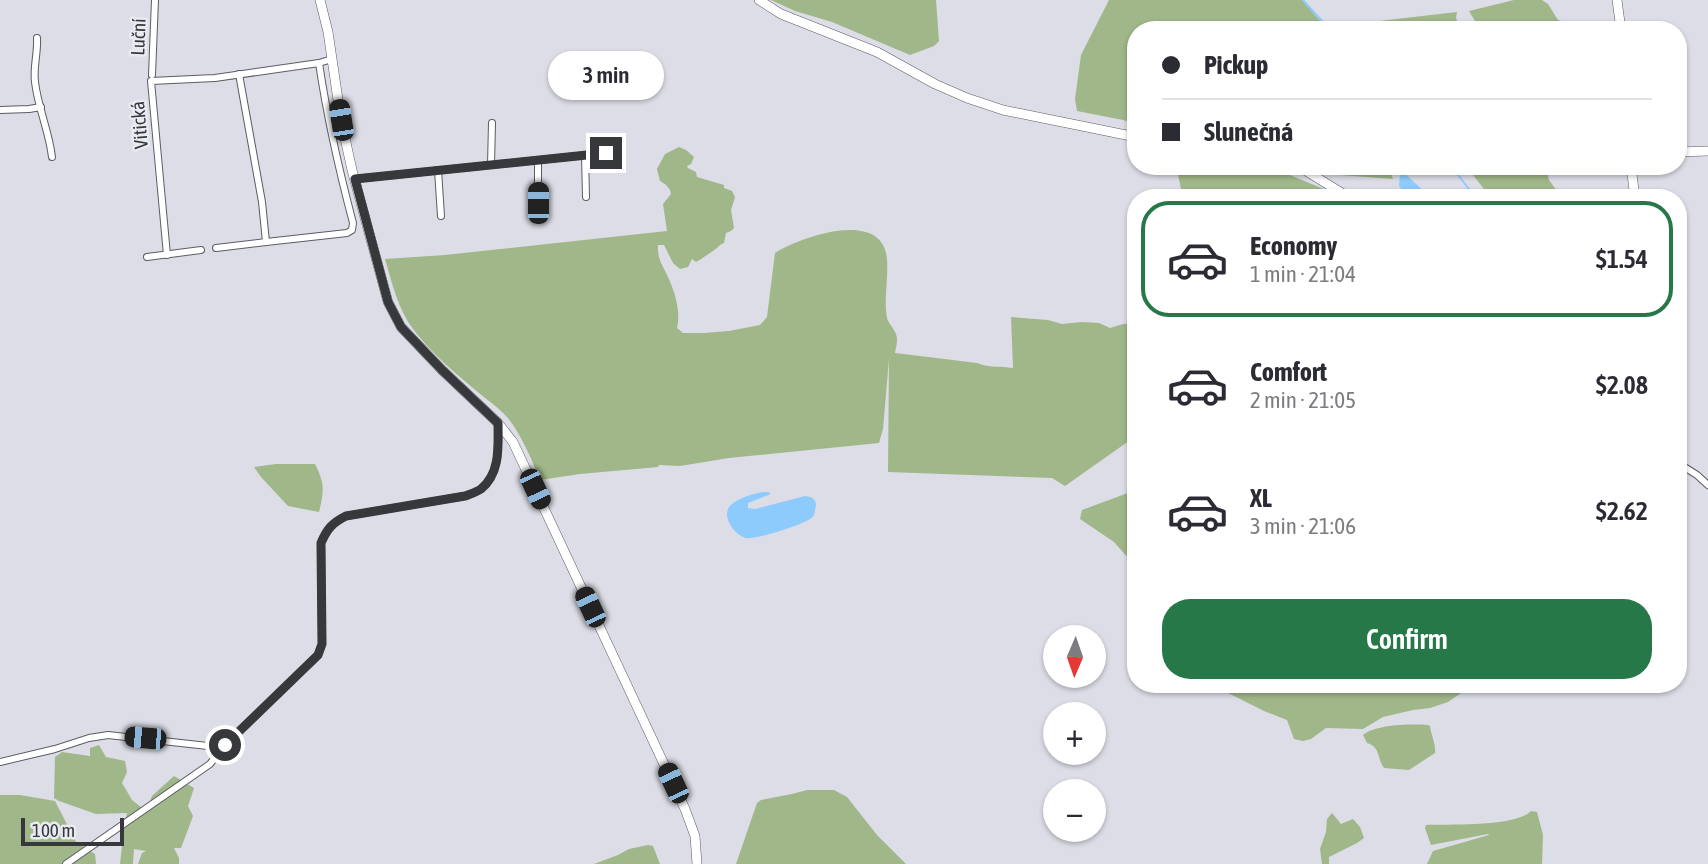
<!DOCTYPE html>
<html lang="en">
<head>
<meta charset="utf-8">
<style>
	:root { --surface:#fff; --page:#f2f2f3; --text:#2b2b33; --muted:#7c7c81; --line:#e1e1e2; --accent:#277849 }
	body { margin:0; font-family:"Asap Condensed",sans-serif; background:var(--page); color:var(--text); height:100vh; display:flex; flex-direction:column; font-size:26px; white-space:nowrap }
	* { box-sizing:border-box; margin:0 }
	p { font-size:23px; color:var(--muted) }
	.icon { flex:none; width:38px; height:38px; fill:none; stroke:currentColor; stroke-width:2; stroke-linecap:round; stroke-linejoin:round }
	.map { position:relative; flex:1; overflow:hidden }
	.side { position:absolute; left:1127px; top:189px; width:560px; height:504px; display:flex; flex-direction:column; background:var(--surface); border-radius:28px; box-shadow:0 2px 5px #0004 }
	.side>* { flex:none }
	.banner { position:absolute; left:1127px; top:21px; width:560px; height:154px; border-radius:28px; box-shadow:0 2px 5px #0004; display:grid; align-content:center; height:154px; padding:0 35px; background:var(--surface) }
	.needle { width:46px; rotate:182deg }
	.buttons { position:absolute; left:1043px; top:625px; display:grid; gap:14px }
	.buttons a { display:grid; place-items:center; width:63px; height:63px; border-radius:50%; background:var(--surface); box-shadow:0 2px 5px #0004; font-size:35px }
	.scale { position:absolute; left:21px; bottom:18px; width:103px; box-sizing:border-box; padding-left:7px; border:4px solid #37383b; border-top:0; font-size:19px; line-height:24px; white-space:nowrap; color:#37383b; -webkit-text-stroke:5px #e9ebf3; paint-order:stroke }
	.end { position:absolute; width:32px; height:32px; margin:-16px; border:9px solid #37383b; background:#fff; box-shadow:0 0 0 4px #fff }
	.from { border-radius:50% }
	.bubble { position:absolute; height:49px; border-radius:24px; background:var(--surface); box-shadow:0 2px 5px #0004; font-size:23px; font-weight:600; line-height:49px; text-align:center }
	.car { position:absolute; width:21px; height:42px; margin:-21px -10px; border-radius:9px; box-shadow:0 0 5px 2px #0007; background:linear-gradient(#222 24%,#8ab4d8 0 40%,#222 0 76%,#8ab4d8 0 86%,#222 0) }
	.banner b { display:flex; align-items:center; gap:24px; height:66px; font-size:26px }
	.banner b+b { border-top:2px solid var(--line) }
	.banner i { width:18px; height:18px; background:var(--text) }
	ul { padding:12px 0 0; list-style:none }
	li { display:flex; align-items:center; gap:21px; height:116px; margin:0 14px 10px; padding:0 21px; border:4px solid transparent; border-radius:28px }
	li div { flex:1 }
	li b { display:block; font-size:26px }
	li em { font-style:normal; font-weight:600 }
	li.current { border-color:var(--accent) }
	li>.icon { width:63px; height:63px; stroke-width:1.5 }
	.action { display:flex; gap:14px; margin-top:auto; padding:14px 35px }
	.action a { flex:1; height:80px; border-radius:28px; background:var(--accent); color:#fff; font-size:28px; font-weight:600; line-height:80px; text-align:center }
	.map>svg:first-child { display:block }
</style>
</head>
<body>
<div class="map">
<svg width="1708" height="864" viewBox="0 0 1708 864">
	<rect width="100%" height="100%" fill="#dcdde6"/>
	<!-- green -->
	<g fill="#a0b789">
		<path d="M771 0H936L939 41 934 46 910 55 832 22 795 11Z"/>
		<path d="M1109 0H1302L1328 30H1136V124L1123 120 1077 111 1075 99 1081 55Z"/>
		<path d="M1514 0H1542L1548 4 1558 20 1578 26 1581 30H1470L1476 26 1475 21 1469 11Z"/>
		<path d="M1457 12 1456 18 1460 30H1351L1353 24Z"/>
		<path d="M679 147 686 150 694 157 691 164 687 166 688 168 696 172 697 177 724 185V188L732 191 735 197 731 210 734 228 731 231 726 233 724 243 720 245C718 248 700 260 696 262L692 259 688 267 680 269 673 263 664 245H658C657 259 663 266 668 277 675 292 681 312 677 328L683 333H704L729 331 760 325 767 317 775 253C799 238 876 210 886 253 890 272 883 298 887 318 888 323 893 327 895 332 899 339 896 346 895 353L977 363C988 368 1001 366 1013 368L1011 317 1048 320 1062 324 1082 322 1099 323 1110 328 1123 324H1129L1136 343V436L1065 486 1052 478 888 472 889 359 883 429 879 443 729 458 680 466 659 465 658 467 580 474 540 480C532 460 523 439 511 422 502 410 490 402 479 393 456 374 431 353 413 329 398 309 392 283 385 259L445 255 667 231 663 204 671 194C670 188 666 184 660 181L657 169 665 154Z"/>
		<path d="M1176 166H1268L1326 190V198H1183Z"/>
		<path d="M1306 166H1388L1393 179 1326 174Z"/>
		<path d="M1466 166H1545L1549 180 1557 191 1556 198H1491Z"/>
		<path d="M276 464H315C325 484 324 491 319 512L288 506 261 477 254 467Z"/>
		<path d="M1136 490V567L1114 542 1080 519 1082 510Z"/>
		<path d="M1210 684H1474L1448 702 1430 708 1413 710 1383 717 1363 729 1326 728 1311 739 1303 741 1294 739 1287 720 1264 711Z"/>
		<path d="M1428 725 1430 726C1431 735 1436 744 1435 753L1409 770 1384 768C1377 759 1381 747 1367 743L1363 735C1377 724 1411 724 1428 725Z"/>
		<path d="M99 745 106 757 125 761 127 772 122 783 132 800 146 811 152 796 174 776 194 788 188 806 193 816 181 848H174L179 858V864H138L142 853 146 851 134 849 133 864H120L124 828 127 813 96 814 59 801 54 798 55 757 62 752 90 756V748Z"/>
		<path d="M807 790H834L847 797 877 835 906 864H736L757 803 761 800 792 794Z"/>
		<path d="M0 795H20L55 801 76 842 95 854 96 864H0Z"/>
		<path d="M1531 811 1537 812 1543 835 1542 864H1427L1433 851 1489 835 1488 834 1431 845 1425 828 1426 825C1449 824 1516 827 1531 811Z"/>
		<path d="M1332 813 1341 824 1353 819 1360 827 1364 838 1357 843 1329 857V864H1322L1320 849 1326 832 1327 819Z"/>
		<path d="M648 845 653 846 660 864H594L618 855 629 849Z"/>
	</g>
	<!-- water -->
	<g fill="#8ecbfd">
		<path d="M1402 171 1426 193 1417 198 1406 196 1399 186 1400 172Z"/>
		<path d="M763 492H768L771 494 748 503V508L755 509 805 496C814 497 818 501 815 510 815 513 813 518 810 519 802 525 755 540 746 538 734 535 719 514 732 504 741 497 752 494 763 492Z"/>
	</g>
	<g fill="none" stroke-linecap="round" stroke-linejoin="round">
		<!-- stream -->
		<g stroke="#8ecbfd" stroke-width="2">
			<path d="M1303 0 1330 30"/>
			<path d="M1451 166 1476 198"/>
		</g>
		<!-- street casing -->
		<g stroke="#5b5d64" stroke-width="8">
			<g id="street">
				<path d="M37 38C38 53 33 67 35 82 38 108 49 131 52 157"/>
				<path d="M239 74 262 202 266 242 347 233 352 230 353 223C339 170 327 117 319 63"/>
				<path d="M152 75 155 0"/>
				<path d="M0 110 29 109 41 107"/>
				<path d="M585 155 586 197"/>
				<path d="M491 165 492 123"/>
				<path d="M438 170 441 216"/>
				<path d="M355 179 606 153"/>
				<path d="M538 203V160"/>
				<path d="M216 248 266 242"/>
				<path d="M167 255 151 81 215 78 319 63 332 59"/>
				<path d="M147 257 201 250"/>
				<path d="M1678 463 1697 475 1708 485"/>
				<path d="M0 762 55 749 89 738 108 735 217 747 225 745 318 655 322 644 321 543C327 529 332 523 346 516L465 496C470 494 477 492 481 489 501 473 498 445 498 423"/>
				<path d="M66 864 210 764 224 746"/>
			</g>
		</g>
		<!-- secondary casing -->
		<g stroke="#5b5d64" stroke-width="10">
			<g id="secondary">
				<path d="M320 0 328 32 341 120 352 170 388 302 401 327 442 370 498 423 513 442 685 809 695 836 697 864"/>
				<path d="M759 0 781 14 877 52 935 84 967 98 1003 110 1136 137"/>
				<path d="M1617 0 1621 30"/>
				<path d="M1678 152 1708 151"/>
				<path d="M1298 166 1350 198"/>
				<path d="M1631 166 1635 198"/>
			</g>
		</g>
		<!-- street -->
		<use href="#street" stroke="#fff" stroke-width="6"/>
		<!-- secondary -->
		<use href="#secondary" stroke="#fff" stroke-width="9"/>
	</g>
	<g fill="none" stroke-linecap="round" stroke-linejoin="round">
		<!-- route -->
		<path stroke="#37383b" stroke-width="9" d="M225 745 318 655 322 644 321 543C327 529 332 523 346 516L465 496C470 494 477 492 481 489 501 473 498 445 498 423L442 370 401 327 388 302 355 179 606 153"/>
	</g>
	<g text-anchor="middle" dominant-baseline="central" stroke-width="5" stroke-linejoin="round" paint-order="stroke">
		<!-- street labels -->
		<g font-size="19" fill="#37383b" stroke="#e9ebf3">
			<text transform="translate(138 37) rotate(-88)">Luční</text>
			<text transform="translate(139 125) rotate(-95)">Vitická</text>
		</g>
	</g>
</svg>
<div class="buttons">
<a><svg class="needle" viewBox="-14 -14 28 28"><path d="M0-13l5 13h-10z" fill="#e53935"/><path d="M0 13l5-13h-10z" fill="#7c7c81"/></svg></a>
<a>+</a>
<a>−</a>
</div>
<div class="scale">100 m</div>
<i class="end from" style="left:225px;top:745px"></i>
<i class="end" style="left:606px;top:153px"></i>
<div class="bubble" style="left:548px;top:51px;width:116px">3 min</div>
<i class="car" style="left:341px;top:120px;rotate:351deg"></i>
<i class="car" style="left:538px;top:203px;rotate:0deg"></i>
<i class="car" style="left:535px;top:489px;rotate:155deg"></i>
<i class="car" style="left:590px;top:607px;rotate:335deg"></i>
<i class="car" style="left:145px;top:738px;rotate:275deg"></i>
<i class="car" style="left:673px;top:783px;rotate:335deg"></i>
<div class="banner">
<b><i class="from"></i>Pickup</b>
<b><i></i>Slunečná</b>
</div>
<section class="side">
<ul>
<li class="current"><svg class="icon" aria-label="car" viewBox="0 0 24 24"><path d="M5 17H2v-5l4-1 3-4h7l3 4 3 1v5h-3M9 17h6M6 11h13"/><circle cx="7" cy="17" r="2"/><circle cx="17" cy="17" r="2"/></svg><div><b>Economy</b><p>1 min · 21:04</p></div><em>$1.54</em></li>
<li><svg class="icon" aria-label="car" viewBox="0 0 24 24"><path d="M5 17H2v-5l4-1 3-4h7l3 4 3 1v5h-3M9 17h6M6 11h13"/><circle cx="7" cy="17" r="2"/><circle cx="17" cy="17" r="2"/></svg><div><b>Comfort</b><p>2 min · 21:05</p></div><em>$2.08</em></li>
<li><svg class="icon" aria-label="car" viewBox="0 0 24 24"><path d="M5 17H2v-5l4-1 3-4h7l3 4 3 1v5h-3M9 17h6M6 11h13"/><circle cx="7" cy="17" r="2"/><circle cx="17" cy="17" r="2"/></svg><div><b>XL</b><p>3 min · 21:06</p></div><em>$2.62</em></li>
</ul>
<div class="action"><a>Confirm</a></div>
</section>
</div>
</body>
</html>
